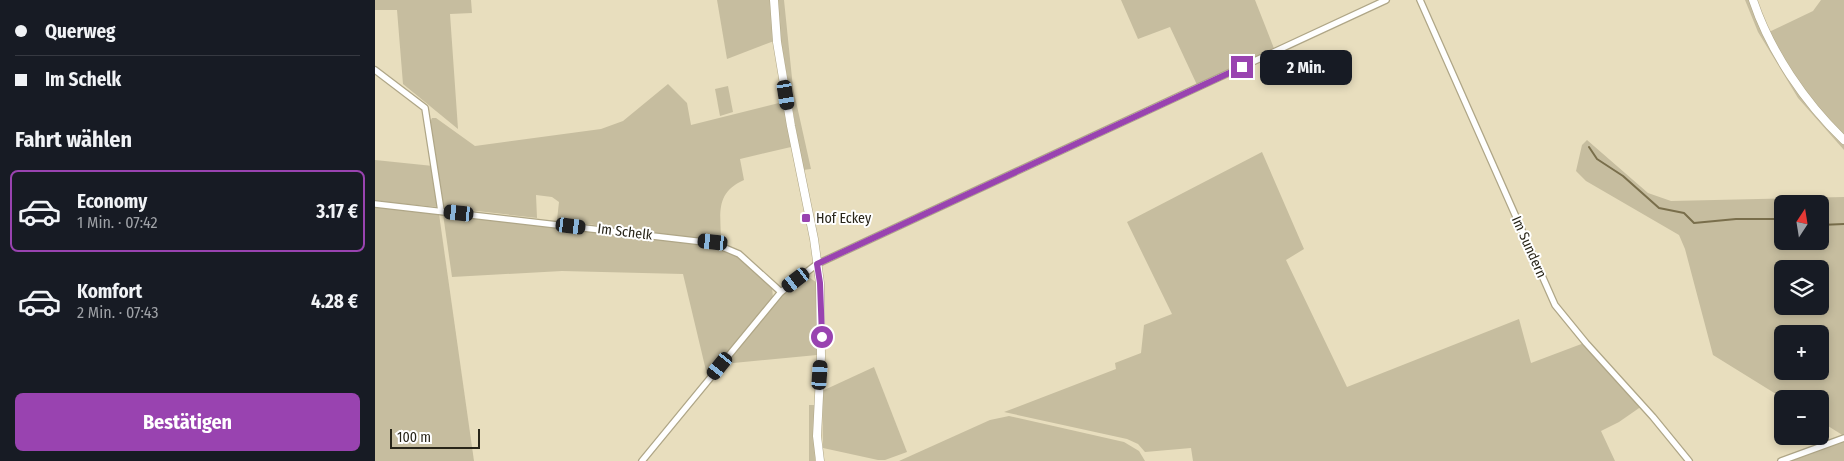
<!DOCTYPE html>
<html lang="de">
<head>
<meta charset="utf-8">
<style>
	:root { --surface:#171b24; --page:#242831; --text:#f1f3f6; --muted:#9ea1a6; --line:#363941; --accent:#9943b0 }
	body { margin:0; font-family:"Fira Sans Condensed",sans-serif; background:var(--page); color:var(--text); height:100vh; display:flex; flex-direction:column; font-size:19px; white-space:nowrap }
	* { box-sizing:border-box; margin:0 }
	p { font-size:16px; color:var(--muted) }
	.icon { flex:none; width:28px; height:28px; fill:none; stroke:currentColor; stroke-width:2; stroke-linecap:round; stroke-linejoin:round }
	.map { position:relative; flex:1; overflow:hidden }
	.side { display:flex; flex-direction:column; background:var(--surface); width:375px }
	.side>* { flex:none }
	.hud { display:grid; align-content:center; height:110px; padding:0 15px; background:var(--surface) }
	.needle { width:32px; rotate:12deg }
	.controls { position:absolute; left:1399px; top:195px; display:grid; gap:10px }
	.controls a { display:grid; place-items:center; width:55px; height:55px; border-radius:8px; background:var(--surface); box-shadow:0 2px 8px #0003; font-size:25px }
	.scale { position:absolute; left:15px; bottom:12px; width:90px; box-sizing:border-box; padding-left:5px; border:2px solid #282519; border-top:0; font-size:14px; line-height:18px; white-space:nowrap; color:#282519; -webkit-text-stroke:4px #fff; paint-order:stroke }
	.end { position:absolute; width:22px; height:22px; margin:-11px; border:6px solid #9943b0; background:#fff; box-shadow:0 0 0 2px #fff }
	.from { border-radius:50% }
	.bubble { position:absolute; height:35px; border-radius:8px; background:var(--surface); box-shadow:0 2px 8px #0003; font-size:16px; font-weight:700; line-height:35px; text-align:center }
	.car { position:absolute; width:15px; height:30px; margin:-15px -8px; border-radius:6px; box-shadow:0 0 4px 1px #0007; background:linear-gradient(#222 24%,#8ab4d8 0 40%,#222 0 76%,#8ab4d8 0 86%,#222 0) }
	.hud b { display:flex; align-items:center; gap:18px; height:48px; font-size:19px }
	.hud b+b { border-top:1px solid var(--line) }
	.hud i { width:12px; height:12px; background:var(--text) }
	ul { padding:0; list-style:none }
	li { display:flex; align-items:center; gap:15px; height:82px; margin:0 10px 8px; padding:0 5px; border:2px solid transparent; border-radius:8px }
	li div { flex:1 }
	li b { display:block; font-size:19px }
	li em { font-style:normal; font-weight:700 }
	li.active { border-color:var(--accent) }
	li>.icon { width:45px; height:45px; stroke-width:1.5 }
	h2 { padding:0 15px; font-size:22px; line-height:60px }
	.button { display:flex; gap:10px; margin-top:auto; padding:10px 15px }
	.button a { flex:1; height:58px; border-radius:8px; background:var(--accent); color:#fff; font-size:20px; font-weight:700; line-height:58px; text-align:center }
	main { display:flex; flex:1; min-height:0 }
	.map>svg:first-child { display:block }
</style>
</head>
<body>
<main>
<section class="side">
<div class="hud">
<b><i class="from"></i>Querweg</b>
<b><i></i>Im Schelk</b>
</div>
<h2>Fahrt wählen</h2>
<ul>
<li class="active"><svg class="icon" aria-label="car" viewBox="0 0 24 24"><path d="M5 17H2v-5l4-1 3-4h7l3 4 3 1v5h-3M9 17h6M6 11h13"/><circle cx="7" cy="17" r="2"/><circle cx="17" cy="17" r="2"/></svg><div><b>Economy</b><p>1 Min. · 07:42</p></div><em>3.17 €</em></li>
<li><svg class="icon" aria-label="car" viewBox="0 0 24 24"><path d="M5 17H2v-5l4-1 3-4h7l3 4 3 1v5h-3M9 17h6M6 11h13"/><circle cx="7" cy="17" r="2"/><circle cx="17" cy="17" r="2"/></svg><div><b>Komfort</b><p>2 Min. · 07:43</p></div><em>4.28 €</em></li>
</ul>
<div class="button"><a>Bestätigen</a></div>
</section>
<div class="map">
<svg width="1469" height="461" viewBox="0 0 1469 461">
	<rect width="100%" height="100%" fill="#e8debe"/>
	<!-- green -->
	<g fill="#c6bd9f" fill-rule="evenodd">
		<path d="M0 0H96L97 13 75 14 83 129 28 84 22 10H0Z"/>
		<path d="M342 0H396L399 41 352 59Z"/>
		<path d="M403 0H409L418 88 436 169 428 170 406 41Z"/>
		<path d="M746 0H880L900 51 823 87 795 27 763 39Z"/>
		<path d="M1370 0H1375L1402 58 1469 143V150L1423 98 1383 32Z"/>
		<path d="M1446 0H1469V136C1441 110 1413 66 1394 32L1438 11Z"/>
		<path d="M293 84 312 103 316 125 408 102 416 147 365 159 369 180C339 193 346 215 346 242L182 220 184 202 177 197 161 195 162 218 67 207 55 122 57 118H61L100 146 226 129 248 121Z"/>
		<path d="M353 86 358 112 345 116 340 89Z"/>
		<path d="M1212 140 1273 193 1296 201 1469 197V436L1445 421V399H1409L1338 355 1310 249 1304 235 1211 181 1201 171 1207 145ZM1408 204H1445V241H1408ZM1408 269H1445V306H1408ZM1408 334H1445V371H1408Z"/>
		<path d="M887 152 929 249 911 260 972 387 1144 319 1156 363 1209 343 1267 406 1244 422 1226 431 1240 461H818L816 448 770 452 763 444 752 439 629 412 741 369 740 363 766 353 769 325 797 314 752 222Z"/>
		<path d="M0 160 58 166 63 207 0 201Z"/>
		<path d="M0 205 64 214 99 461H0Z"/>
		<path d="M68 214 338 244 363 256 397 286 398 299 333 379 308 274 187 271 77 277Z"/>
		<path d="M428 277 435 278 441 282 444 319 442 355 348 364 407 293Z"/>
		<path d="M499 367 532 452 510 460H503L448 448 447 391Z"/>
		<path d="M434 405H439L440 461H434Z"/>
		<path d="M634 416 749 442 764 451 770 461H524L615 420Z"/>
		<path d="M1469 441V461H1410Z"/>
	</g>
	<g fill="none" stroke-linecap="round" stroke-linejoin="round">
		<!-- stream -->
		<g stroke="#796e4b" stroke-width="2">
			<path d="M1214 147 1222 159 1248 176 1284 208 1309 213 1319 223 1361 219H1408"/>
			<path d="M1445 225 1469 224"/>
		</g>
		<!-- street casing -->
		<g stroke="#afa687" stroke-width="8">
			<g id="street">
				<path d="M1045 0 1180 305 1211 343 1278 417 1314 461"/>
				<path d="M0 70 50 108 66 211"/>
				<path d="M0 204 338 243 364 254 406 292"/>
				<path d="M267 461 406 292 442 264 1011 0"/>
				<path d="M1406 461 1469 438"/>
			</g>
		</g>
		<!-- secondary casing -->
		<g stroke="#afa687" stroke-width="9">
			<g id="secondary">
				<path d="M399 0 402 42 416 126 439 239 445 283 446 356 442 436 445 461"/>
				<path d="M1378 0C1395 51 1430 103 1469 140"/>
			</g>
		</g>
		<!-- street -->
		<use href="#street" stroke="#fff" stroke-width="5.5"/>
		<!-- secondary -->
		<use href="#secondary" stroke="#fff" stroke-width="8"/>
	</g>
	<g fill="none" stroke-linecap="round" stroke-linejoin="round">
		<!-- route -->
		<path stroke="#9943b0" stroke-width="6" d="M447 337 445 283 442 264 867 67"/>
	</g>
	<!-- markers -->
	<rect fill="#9943b0" stroke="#fff" stroke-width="2" x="426" y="213" width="10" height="10" rx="2.5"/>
	<g text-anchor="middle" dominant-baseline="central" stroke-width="4" stroke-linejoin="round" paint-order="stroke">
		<!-- poi labels -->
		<g font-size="14" fill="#282519" stroke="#fff" text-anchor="start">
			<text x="441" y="218">Hof Eckey</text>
		</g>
		<!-- street labels -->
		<g font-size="14" fill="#282519" stroke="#fff">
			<text transform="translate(250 232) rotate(7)">Im Schelk</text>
			<text transform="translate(1154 247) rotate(66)">Im Sundern</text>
		</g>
	</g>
</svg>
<div class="controls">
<a><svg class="needle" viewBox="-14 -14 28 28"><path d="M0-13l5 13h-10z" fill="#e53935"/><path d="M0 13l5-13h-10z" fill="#9ea1a6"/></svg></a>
<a><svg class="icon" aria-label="layers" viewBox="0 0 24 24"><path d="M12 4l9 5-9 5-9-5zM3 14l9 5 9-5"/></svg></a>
<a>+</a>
<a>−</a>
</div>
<div class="scale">100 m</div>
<i class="end from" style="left:447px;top:337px"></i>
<i class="end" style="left:867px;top:67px"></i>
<div class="bubble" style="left:885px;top:50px;width:92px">2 Min.</div>
<i class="car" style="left:411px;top:95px;rotate:171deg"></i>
<i class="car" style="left:84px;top:213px;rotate:276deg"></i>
<i class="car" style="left:196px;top:226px;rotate:97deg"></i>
<i class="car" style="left:338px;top:242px;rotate:276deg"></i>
<i class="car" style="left:421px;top:280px;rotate:233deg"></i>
<i class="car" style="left:345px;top:366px;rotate:219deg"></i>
<i class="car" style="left:445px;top:375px;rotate:4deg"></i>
</div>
</main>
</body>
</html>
